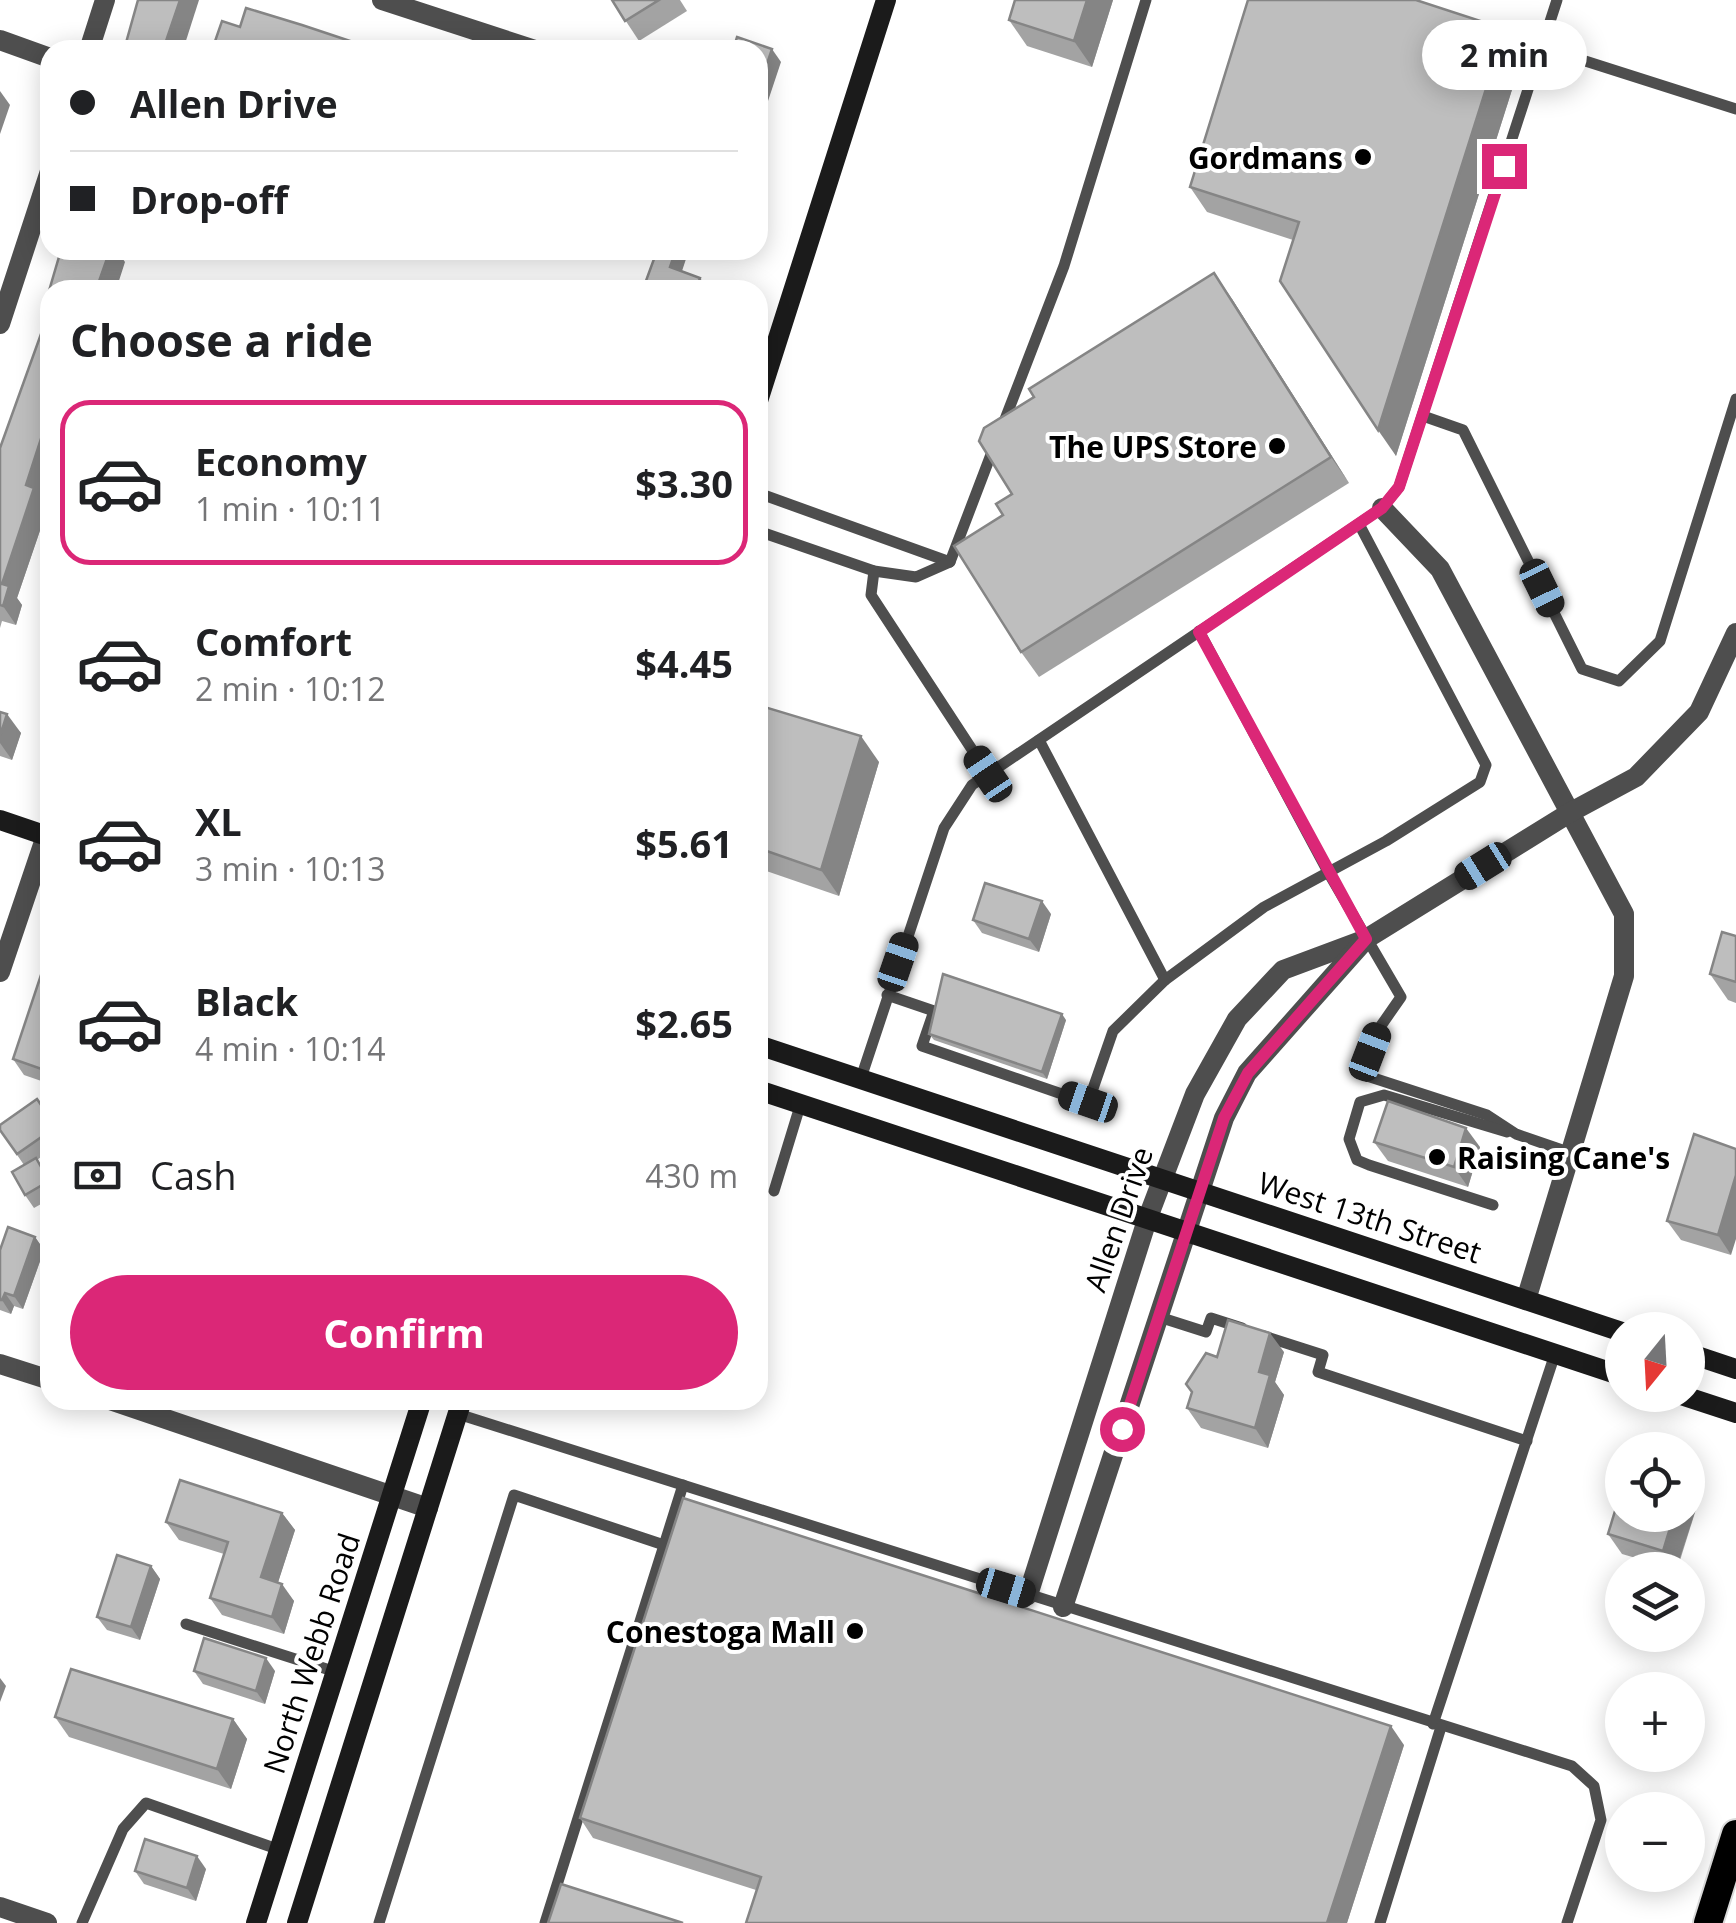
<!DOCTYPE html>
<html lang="en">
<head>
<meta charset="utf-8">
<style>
	:root { --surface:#fff; --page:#f2f2f2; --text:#202124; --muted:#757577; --line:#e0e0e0; --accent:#db2777 }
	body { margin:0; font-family:"Open Sans",sans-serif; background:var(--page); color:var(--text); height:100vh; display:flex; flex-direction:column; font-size:38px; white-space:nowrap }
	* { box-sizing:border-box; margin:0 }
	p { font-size:32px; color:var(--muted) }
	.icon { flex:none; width:55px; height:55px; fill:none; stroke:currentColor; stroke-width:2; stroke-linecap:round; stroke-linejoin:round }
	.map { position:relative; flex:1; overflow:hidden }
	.sheet { position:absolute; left:40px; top:280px; width:728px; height:1130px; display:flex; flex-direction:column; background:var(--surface); border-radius:30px; box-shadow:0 5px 25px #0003 }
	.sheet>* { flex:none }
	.guide { position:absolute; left:40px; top:40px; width:728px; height:220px; border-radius:30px; box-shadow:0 5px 25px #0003; display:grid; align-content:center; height:220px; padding:0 30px; background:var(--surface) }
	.needle { width:65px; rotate:198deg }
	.fabs { position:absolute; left:1605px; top:1312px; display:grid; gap:20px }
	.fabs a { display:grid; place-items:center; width:100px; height:100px; border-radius:50%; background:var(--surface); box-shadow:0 5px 25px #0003; font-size:50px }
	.end { position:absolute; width:45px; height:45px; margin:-22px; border:12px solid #db2777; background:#fff; box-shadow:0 0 0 5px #fff }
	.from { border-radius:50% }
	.bubble { position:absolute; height:70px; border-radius:35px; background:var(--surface); box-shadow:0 5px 25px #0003; font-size:32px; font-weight:700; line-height:70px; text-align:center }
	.car { position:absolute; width:30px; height:60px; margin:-30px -15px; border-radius:12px; box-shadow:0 0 8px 2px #0007; background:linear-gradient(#222 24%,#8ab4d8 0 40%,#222 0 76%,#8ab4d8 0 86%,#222 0) }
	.guide b { display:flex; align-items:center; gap:35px; height:95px; font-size:38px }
	.guide b+b { border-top:2px solid var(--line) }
	.guide i { width:25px; height:25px; background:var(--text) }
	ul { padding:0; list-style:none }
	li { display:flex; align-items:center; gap:30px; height:165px; margin:0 20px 15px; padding:0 10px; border:5px solid transparent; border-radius:30px }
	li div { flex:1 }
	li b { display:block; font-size:38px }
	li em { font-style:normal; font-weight:700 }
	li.current { border-color:var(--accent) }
	li>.icon { width:90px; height:90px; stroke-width:1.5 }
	h2 { padding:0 30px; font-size:45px; line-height:120px }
	.pay { display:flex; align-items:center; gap:25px; height:110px; padding:0 30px; font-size:38px }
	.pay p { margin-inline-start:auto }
	.cta { display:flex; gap:20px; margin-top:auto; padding:20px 30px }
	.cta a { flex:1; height:115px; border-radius:60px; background:var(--accent); color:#fff; font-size:40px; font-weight:700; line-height:115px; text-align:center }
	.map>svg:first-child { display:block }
</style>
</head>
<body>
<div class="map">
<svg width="1736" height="1923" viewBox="0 0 1736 1923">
	<rect width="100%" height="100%" fill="#fff"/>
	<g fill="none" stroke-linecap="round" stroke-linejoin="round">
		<!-- trunk casing -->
		<g stroke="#dbdbdb" stroke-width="32">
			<path id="trunk" d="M1708 1923 1736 1834"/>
		</g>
		<!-- service -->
		<g stroke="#4e4e4e" stroke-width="11">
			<path d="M1497 33 1736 109"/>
			<path d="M1423 416 1463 430 1582 669 1619 681 1660 641 1736 399"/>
			<path d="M1002 427 1064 266 1146 0"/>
			<path d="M758 493 950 562"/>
			<path d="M758 531 874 571 916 577 950 562 995 444"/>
			<path d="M874 571 871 595 988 774"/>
			<path d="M1199 631 1328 872 1401 997 1378 1030 1361 1074 1487 1115 1516 1134 1571 1153"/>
			<path d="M1039 740 1165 980 1264 907 1386 841 1480 782 1486 765 1359 524"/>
			<path d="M887 995 934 1011 922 1046 1088 1103 1113 1031 1165 980"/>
			<path d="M860 1081 944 828 972 785 1382 508 1399 487 1557 0"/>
			<path d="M774 1191 800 1106"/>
			<path d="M1493 1205 1369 1165 1357 1160 1349 1139 1360 1102 1384 1095 1507 1132"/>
			<path d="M1159 1317 1206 1332 1211 1318 1242 1328"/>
			<path d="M1264 1336 1323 1355 1318 1372 1527 1441"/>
			<path d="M458 1414 1572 1766 1594 1786 1601 1820 1567 1923"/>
			<path d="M186 1624 336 1672"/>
			<path d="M1433 1724 1555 1354"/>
			<path d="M82 1923 123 1829 146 1803 280 1850"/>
			<path d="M379 1923 514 1495 664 1545"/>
			<path d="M545 1923 683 1485"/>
			<path d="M1380 1923 1441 1727"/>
		</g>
		<!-- minor -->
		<g stroke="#4e4e4e" stroke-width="20">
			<path d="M382 0 535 50"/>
			<path d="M0 40 50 58"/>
			<path d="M89 50 105 0"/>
			<path d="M0 324 50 171"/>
			<path d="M1382 508 1440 569 1624 914V976L1526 1300"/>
			<path d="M0 972 46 836"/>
			<path d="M0 1364 50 1380"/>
			<path d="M110 1400 428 1508"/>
			<path d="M1028 1595 1147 1220 1195 1094 1237 1019 1283 970 1366 939 1571 812 1636 777 1699 712 1736 633"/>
			<path d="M1063 1607 1224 1118 1247 1073 1365 940"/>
			<path d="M0 1907 47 1923"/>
		</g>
		<!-- secondary -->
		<g stroke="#1b1b1b" stroke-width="20">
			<path d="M758 401 886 0"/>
			<path d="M0 820 50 837"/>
			<path d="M758 1045 1622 1332"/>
			<path d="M758 1090 1622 1376"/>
			<path d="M1688 1353 1736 1369"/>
			<path d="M1681 1395 1736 1413"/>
			<path d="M256 1923 422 1400"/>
			<path d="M297 1923 462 1400"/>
		</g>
		<!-- trunk -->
		<use href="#trunk" stroke="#000" stroke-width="28"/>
	</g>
	<!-- wall -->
	<g fill="#a3a3a3">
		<path d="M612 0H680L687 11 639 41Z"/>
		<path d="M1113 0 1092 67 1027 46 1009 20Z"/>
		<path d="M1523 55 1396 456 1293 240 1207 212 1190 187Z"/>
		<path d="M1232 299 1349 483 1039 677 1021 652 1003 515 1012 494Z"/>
		<path d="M50 309V471L41 498 48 507 17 598 22 605 16 625 2 621 0 628V448Z"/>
		<path d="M758 705 879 762 839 896 758 868Z"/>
		<path d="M0 712 21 733 12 760 0 756Z"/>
		<path d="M1051 914 1039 952 982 933 973 920Z"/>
		<path d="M1736 936V1003L1728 1000 1710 974Z"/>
		<path d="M50 948V1084L24 1075 13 1059Z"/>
		<path d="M1066 1020 1047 1079 934 1040 929 1034Z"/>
		<path d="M50 1118V1150L37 1160 50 1180V1199L34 1208 25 1195 24 1165 0 1130Z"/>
		<path d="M1694 1134 1731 1255 1681 1240 1667 1221Z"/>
		<path d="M1374 1142 1480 1147 1468 1187 1388 1161Z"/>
		<path d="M35 1237 44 1250 23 1309 14 1306 11 1314 0 1310V1250Z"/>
		<path d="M1284 1352 1275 1382 1284 1395 1268 1448 1201 1428 1187 1408 1217 1357Z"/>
		<path d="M1703 1487 1677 1570 1622 1554 1608 1534Z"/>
		<path d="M282 1513 295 1530 278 1582 294 1601 284 1634 222 1615 210 1598 224 1554 179 1540 166 1522Z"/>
		<path d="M151 1566 160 1579 140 1640 107 1630 97 1617Z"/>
		<path d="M194 1671H275L265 1704 203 1684Z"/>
		<path d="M55 1717 233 1719 247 1739 231 1789 69 1737Z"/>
		<path d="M1404 1745 1347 1923H746L756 1890 593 1838 580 1818Z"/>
		<path d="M206 1869 196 1901 144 1884 135 1871Z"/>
	</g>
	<!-- shaded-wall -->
	<g fill="#858585">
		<path d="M180 0H199L183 50H163Z"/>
		<path d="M1087 0H1113L1092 67 1074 41Z"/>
		<path d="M1505 29 1523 55 1396 456 1378 430Z"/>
		<path d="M772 49 781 62 763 116 758 108V91Z"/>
		<path d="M0 91 10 105 0 134Z"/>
		<path d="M110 250H122L120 255 125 262 116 290H96Z"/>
		<path d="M676 250H689L679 280 670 267Z"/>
		<path d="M1214 273 1232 299 1349 483 1331 457Z"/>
		<path d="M700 278 709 290H696Z"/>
		<path d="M50 411V471L41 498 48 507 17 598 22 605 16 625 3 606 2 584 26 485Z"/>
		<path d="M7 714 21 733 12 760 0 743V736Z"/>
		<path d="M861 736 879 762 839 896 821 870Z"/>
		<path d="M1042 901 1051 914 1039 952 1029 939Z"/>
		<path d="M1062 1014 1066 1020 1047 1079 1042 1072Z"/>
		<path d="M1466 1128 1480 1147 1468 1187 1454 1167Z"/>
		<path d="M1736 1175V1239L1731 1255 1718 1235Z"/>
		<path d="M35 1237 44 1250 23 1309 14 1296Z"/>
		<path d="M5 1293 14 1306 11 1314 2 1300Z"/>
		<path d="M1270 1333 1284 1352 1275 1382 1284 1395 1268 1448 1255 1428 1259 1372Z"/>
		<path d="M1689 1468 1703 1487 1676 1570 1663 1551 1674 1515H1688V1472Z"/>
		<path d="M282 1513 295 1530 274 1595 261 1577Z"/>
		<path d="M151 1566 160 1579 140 1640 131 1627Z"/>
		<path d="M282 1584 294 1601 284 1634 272 1617Z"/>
		<path d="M266 1658 275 1671 265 1704 256 1691Z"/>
		<path d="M0 1678 6 1686 0 1702Z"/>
		<path d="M233 1719 247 1739 231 1789 217 1769Z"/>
		<path d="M1391 1726 1404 1745 1347 1923H1327Z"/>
		<path d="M197 1856 206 1869 196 1901 187 1888Z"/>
	</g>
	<!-- building -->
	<g fill="#bebebe" stroke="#858585" stroke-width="2.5">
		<path d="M138 0H180L163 50H124Z"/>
		<path d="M612 0H659L625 21Z"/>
		<path d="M1015 0H1087L1074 41 1009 20Z"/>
		<path d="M1248 0H1416L1505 29 1378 430 1280 281 1299 222 1190 187Z"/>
		<path d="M246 8 302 25 377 50H212L222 21 240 27Z"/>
		<path d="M737 37 772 49 758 91V50H733Z"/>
		<path d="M61 250H110L96 290H50V303L46 301Z"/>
		<path d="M648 250H676L670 267 700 278 696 290 643 289 654 259 646 256Z"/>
		<path d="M1214 273 1331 457 1021 652 954 546 1003 515 996 504 1012 494 979 441 984 428 1034 397 1029 389Z"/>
		<path d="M50 309V411L26 485 34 488 2 584 9 586 3 606 0 605V448Z"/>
		<path d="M758 705 861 736 821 870 758 848Z"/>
		<path d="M0 712 7 714 0 736Z"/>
		<path d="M985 883 1042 901 1029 939 973 920Z"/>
		<path d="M1722 932 1736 936V982L1710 974Z"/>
		<path d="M50 948V1072L13 1059Z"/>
		<path d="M943 974 1062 1014 1042 1072 929 1034Z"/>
		<path d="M37 1099 50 1118V1131L17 1154 0 1130V1125Z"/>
		<path d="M1388 1101 1466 1128 1454 1167 1374 1142Z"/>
		<path d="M1694 1134 1736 1149V1175L1718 1235 1667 1221Z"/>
		<path d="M36 1158 49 1181 25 1195 12 1172Z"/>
		<path d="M8 1227 35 1237 14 1296 5 1293 2 1300H0V1250Z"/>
		<path d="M1228 1320 1270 1333 1259 1372 1270 1375 1255 1428 1187 1408 1192 1392 1186 1384 1206 1353 1217 1357Z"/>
		<path d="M180 1480 282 1513 261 1577 282 1584 272 1617 210 1598 228 1542 166 1522Z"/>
		<path d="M1622 1488V1515H1674L1663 1551 1608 1534Z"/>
		<path d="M683 1498 1391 1726 1327 1923H746L761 1877 580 1818Z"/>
		<path d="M117 1555 151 1566 131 1627 97 1617Z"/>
		<path d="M204 1638 266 1658 256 1691 194 1671Z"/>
		<path d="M71 1669 233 1719 217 1769 55 1717Z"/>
		<path d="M145 1839 197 1856 187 1888 135 1871Z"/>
		<path d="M561 1884 683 1923H548Z"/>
	</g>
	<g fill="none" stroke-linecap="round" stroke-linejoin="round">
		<!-- route -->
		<path stroke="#db2777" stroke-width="12" d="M1122 1429 1224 1118 1248 1073 1366 939 1199 632 1382 508 1399 487 1504 166"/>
	</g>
	<!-- markers -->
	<g fill="#000" stroke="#fff" stroke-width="4">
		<circle cx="1363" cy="157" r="10"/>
		<circle cx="1277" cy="446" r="10"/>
		<circle cx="1437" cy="1157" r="10"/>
		<circle cx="855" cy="1631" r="10"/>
	</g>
	<g text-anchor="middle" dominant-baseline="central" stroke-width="8" stroke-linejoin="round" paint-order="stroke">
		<!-- poi labels -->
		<g font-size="30" font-weight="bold" fill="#000" stroke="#fff" text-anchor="end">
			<text x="1343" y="157">Gordmans</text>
			<text x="1257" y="446">The UPS Store</text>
			<text x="1457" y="1157" text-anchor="start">Raising Cane's</text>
			<text x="835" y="1631">Conestoga Mall</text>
		</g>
		<!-- street labels -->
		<g font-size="30" fill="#000" stroke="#fff">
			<text transform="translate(1370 1217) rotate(18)">West 13th Street</text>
			<text transform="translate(1118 1219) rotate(-71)">Allen Drive</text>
			<text transform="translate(311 1653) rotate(-72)">North Webb Road</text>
		</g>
	</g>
</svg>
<div class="fabs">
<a><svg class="needle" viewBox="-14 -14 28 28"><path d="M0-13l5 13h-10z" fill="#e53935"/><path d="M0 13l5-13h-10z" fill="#757577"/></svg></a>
<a><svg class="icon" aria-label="locate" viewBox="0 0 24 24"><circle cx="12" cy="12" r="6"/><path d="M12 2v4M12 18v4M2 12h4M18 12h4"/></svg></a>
<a><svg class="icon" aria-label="layers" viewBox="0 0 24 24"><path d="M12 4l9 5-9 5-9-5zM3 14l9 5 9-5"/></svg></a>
<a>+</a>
<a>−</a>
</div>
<i class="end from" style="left:1122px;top:1429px"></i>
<i class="end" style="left:1504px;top:166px"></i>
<div class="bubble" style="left:1422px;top:20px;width:165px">2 min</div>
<i class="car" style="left:1542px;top:588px;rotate:154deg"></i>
<i class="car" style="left:988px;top:774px;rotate:326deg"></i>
<i class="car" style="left:1483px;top:866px;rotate:238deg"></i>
<i class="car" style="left:898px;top:962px;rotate:19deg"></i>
<i class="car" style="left:1370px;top:1052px;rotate:21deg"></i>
<i class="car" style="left:1088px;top:1102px;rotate:289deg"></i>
<i class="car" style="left:1006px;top:1588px;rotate:107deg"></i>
<div class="guide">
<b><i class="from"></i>Allen Drive</b>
<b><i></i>Drop-off</b>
</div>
<section class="sheet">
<h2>Choose a ride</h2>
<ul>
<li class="current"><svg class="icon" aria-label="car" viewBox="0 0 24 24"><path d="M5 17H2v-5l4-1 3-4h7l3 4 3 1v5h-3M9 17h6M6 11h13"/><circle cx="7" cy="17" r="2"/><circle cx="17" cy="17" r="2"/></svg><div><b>Economy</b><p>1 min · 10:11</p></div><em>$3.30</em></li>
<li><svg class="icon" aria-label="car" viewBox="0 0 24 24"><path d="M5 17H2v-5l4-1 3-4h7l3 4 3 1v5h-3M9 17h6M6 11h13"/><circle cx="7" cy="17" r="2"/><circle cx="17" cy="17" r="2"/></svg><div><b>Comfort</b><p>2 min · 10:12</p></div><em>$4.45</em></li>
<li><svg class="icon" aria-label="car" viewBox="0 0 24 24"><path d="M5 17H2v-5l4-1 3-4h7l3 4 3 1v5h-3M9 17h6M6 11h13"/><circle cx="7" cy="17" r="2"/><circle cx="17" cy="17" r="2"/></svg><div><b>XL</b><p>3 min · 10:13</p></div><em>$5.61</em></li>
<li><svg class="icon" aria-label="car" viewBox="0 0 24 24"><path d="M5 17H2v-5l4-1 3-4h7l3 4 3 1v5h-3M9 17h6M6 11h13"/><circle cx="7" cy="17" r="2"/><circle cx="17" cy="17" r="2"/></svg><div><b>Black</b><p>4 min · 10:14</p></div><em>$2.65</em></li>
</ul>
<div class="pay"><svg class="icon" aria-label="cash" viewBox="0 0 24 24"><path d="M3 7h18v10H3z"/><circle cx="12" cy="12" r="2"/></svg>Cash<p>430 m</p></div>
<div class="cta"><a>Confirm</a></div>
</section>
</div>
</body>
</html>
